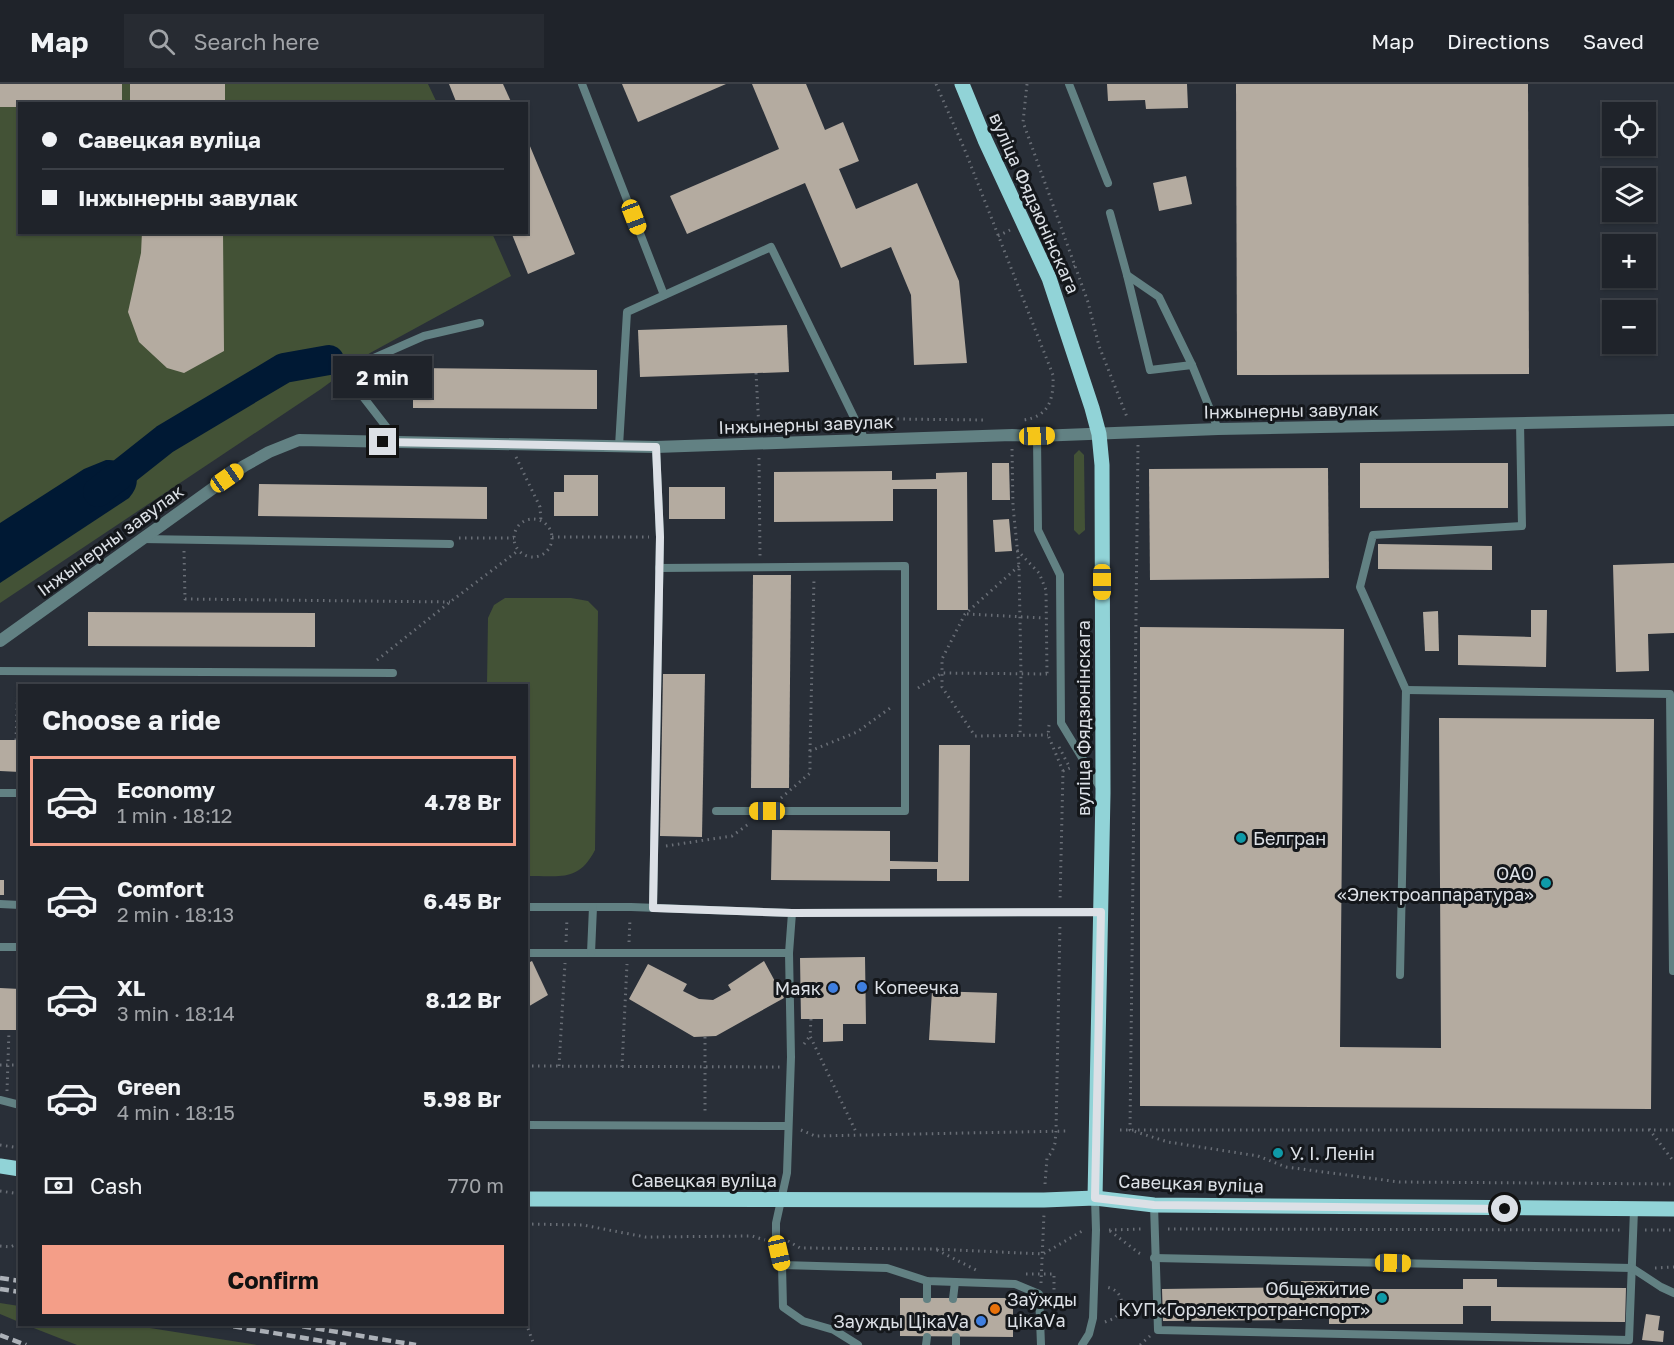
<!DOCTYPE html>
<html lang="en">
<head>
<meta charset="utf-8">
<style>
	:root { --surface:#1f232a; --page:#272b32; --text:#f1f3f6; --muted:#a1a4a8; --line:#3c4047; --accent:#f49e88 }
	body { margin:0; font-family:"Golos Text",sans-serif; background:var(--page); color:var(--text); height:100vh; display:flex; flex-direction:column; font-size:22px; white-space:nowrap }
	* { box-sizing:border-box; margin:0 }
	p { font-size:20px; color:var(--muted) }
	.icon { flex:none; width:33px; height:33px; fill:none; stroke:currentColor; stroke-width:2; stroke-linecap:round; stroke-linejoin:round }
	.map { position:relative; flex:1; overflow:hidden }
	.side { position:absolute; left:18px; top:600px; width:510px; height:642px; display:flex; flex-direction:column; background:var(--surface); border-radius:0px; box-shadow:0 2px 4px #0004,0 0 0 2px var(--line) }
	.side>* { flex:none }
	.guide { position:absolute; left:18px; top:18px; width:510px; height:132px; border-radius:0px; box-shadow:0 2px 4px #0004,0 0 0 2px var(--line); display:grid; align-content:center; height:132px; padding:0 24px; background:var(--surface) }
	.fabs { position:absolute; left:1602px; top:18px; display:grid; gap:12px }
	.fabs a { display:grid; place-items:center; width:54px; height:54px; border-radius:0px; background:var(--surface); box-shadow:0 2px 4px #0004,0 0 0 2px var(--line); font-size:30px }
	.end { position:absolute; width:27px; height:27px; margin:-14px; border:8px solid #dce0e6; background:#111; box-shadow:0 0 0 3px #111 }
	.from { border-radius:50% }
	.bubble { position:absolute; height:42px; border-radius:0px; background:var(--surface); box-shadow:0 2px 4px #0004,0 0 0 2px var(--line); font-size:20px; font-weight:700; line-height:42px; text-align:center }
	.car { position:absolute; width:18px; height:36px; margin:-18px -9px; border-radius:8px; box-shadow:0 0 4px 2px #0007; background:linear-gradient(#f5c518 24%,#345 0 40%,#f5c518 0 76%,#345 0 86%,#f5c518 0) }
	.guide b { display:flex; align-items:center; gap:21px; height:57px; font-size:22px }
	.guide b+b { border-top:2px solid var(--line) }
	.guide i { width:15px; height:15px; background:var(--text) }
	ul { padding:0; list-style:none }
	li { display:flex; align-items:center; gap:18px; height:90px; margin:0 12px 9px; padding:0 12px; border:3px solid transparent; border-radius:0px }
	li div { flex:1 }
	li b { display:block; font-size:22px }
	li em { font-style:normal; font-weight:700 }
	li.selected { border-color:var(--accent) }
	li>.icon { width:54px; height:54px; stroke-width:1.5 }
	h2 { padding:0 24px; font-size:27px; line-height:72px }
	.pay { display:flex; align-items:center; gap:15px; height:66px; padding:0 24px; font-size:22px }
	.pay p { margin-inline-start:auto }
	.cta { display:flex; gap:12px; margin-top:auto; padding:12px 24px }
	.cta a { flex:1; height:69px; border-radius:0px; background:var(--accent); color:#111; font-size:24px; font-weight:700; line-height:69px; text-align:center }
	header { display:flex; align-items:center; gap:36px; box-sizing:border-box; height:84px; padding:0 30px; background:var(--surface); border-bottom:2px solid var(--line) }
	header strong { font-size:28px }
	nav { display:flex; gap:33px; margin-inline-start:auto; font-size:21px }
	.search { width:420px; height:54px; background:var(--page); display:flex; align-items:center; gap:15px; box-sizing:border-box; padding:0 21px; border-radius:0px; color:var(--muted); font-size:22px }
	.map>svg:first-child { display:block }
</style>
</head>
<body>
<header>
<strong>Map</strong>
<div class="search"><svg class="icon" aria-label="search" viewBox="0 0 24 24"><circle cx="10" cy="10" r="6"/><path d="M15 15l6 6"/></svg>Search here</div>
<nav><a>Map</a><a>Directions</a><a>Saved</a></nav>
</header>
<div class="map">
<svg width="1674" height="1261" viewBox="0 0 1674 1261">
	<rect width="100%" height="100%" fill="#292f38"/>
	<!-- green -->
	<g fill="#435236">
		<path d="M0 0H428L437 19 20 20V148L492 149 511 192 370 269 321 305 0 519Z"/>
		<path d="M1079 366 1084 371 1085 446 1079 451 1074 446V371Z"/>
		<path d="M505 514H571L588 517 598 527 595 766C578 799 560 791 527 792L526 602 487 601 488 534 494 521Z"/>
		<path d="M0 1219 19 1222V1238L0 1230Z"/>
		<path d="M26 1241H131L257 1261H77Z"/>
	</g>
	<!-- water -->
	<path fill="#001934" d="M106 376C129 376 148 392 129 414L0 499V439L84 385Z"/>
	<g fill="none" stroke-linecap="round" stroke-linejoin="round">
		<!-- river -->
		<path stroke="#001934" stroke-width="30" d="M98 408 165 355 284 284 329 276"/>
	</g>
	<!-- building -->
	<g fill="#b4aba0">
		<path d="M0 0H122V20H20V23H0Z"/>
		<rect x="130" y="0" width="95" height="20"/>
		<path d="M449 0H503L512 20H457Z"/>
		<path d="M622 0H726L638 38Z"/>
		<path d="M752 0H806L825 46 843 38 859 77 839 85 856 125 917 99 959 197 967 279 914 281 911 211 891 163 841 184 805 99 687 150 670 112 779 65Z"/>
		<path d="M1107 0H1187L1188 24 1146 25 1145 16 1108 17Z"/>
		<path d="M1236 0H1528L1529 290 1237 291Z"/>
		<path d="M527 55 575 170 528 190 511 148H526Z"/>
		<path d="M1186 92 1192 120 1159 127 1153 99Z"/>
		<path d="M142 148H223L224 267 184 289 167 284 139 258 128 228 141 169Z"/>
		<path d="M787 241 789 288 640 293 638 246Z"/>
		<path d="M413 284 597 286V325L413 324Z"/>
		<path d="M992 379H1009L1010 416H992Z"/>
		<rect x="1360" y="379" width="148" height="45"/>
		<path d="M1328 384 1329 494 1150 496 1149 385Z"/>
		<path d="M892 387V396L936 395V389L967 388 968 526H937V405H893V437L774 438V388Z"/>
		<path d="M564 391H598V432H554V408H564Z"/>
		<path d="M259 400 487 403V435L258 432Z"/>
		<rect x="669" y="403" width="56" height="32"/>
		<path d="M1009 435 1012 467 995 468 993 436Z"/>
		<path d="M1378 460 1492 462V486L1378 485Z"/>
		<path d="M1674 479V549L1648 550 1649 587 1616 588 1613 481Z"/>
		<path d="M753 491H791L789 704H751Z"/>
		<path d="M1531 526H1547L1546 583 1458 581V551L1531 553Z"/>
		<path d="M1438 527 1439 567H1425L1423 528Z"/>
		<path d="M88 528 315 529V563L88 562Z"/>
		<path d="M1140 543 1344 545 1340 963 1441 964 1439 634 1654 635 1651 1025 1140 1022Z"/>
		<path d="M663 590H705L702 753 660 752Z"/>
		<rect x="114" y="599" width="29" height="3"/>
		<path d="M0 656H20V688L0 687Z"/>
		<path d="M939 661H970L969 797H937V785H890V797L771 796 772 746 890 747V777L938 778Z"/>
		<rect x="0" y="796" width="4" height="15"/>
		<path d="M865 873 866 940H843V957L823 958V935H801L800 874Z"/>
		<path d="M532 877 548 911 526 924V880Z"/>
		<path d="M764 877 784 914 716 952 694 953 629 915 648 880 687 900 683 907 699 915 713 916 731 906 728 901Z"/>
		<path d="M0 904 20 905 18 946H0Z"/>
		<path d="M932 907 997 909 995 959 929 956Z"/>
		<path d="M1463 1195H1497V1203L1626 1204 1625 1238 1491 1237V1222H1463V1240H1329V1225H1302V1236L1163 1237 1162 1205 1302 1203 1301 1197H1334V1205H1463Z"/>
		<path d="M900 1214H1013V1253L900 1252Z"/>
		<path d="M1646 1230 1660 1232 1658 1246 1664 1247 1663 1258 1642 1256Z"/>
	</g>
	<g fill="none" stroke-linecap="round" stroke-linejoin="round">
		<!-- path -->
		<g stroke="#696e76" stroke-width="3" stroke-dasharray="1.5 4.5" stroke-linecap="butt">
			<path d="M936 0 964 64 1053 291C1054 315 1049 333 1023 336"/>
			<path d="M1027 0 1023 38 1088 218 1099 262 1127 333"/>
			<path d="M998 152 1010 146"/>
			<path d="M1063 188 1075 182"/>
			<path d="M756 289 759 345"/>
			<path d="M874 340 894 335 987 336"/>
			<path d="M1138 361 1130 1046 1168 1058 1258 1072 1286 1083 1399 1098 1674 1100"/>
			<path d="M1012 365 1013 422 1019 482 1021 590 1020 651"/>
			<path d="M516 373 540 423 541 437"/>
			<path d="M759 374 760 472"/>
			<circle cx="533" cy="454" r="19"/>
			<path d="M552 453H649"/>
			<path d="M459 454H514"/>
			<path d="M1017 466 1039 489 1046 506 1047 590"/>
			<path d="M184 467 185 515 450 518"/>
			<path d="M1019 482 965 530 942 575V603L975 652 1048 651"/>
			<path d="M967 530 1044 534"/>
			<path d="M377 576 450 518 519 466"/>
			<path d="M918 604 942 589 1047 590"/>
			<path d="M1049 641 1048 651 1063 687 1060 817"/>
			<path d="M16 656 18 598"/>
			<path d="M1059 663 1070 684 1063 687"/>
			<path d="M810 667 814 495"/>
			<path d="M781 714 810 689V667L857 648 893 622"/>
			<path d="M666 762 732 752 750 739"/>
			<path d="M566 858 567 834"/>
			<path d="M629 858 630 835"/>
			<path d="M811 935 810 952 857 1050"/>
			<path d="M705 953V1029"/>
			<path d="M804 960 810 952"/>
			<path d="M0 981H20"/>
			<path d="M526 982 780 983"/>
			<path d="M559 982 565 879"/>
			<path d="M622 983 627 880"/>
			<path d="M7 1007 9 947"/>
			<path d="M1649 1045 1674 1078"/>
			<path d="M801 1046 815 1052 1068 1047"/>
			<path d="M1120 1046H1674"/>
			<path d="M0 1061 20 1064"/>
			<path d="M1045 1100 1047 1074 1052 1068 1055 1059 1056 1047 1060 839"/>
			<path d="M0 1107 20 1110"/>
			<path d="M526 1140 583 1141 645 1153 752 1152 765 1156"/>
			<path d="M1168 1145 1623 1146"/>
			<path d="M1109 1146 1143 1145"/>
			<path d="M1645 1146H1674"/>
			<path d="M1110 1147 1139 1169 1144 1171"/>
			<path d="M788 1157 800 1164 935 1165 1043 1170 1084 1146"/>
			<path d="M0 1162 10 1163 20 1159"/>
			<path d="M937 1166 976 1186"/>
			<path d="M1655 1184 1674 1183"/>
			<path d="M1026 1190H1054V1231"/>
			<path d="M1041 1199 1044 1130"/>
			<path d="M1105 1238 1115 1234C1126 1222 1123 1206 1106 1203"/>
			<path d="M526 1239 534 1261"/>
			<path d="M1140 1261 1150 1252"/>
		</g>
		<!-- service -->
		<g stroke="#628183" stroke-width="8">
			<path d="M582 0 664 211"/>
			<path d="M1069 0 1108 99"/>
			<path d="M1110 129 1127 191 1159 213 1192 281 1218 345"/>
			<path d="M1127 191 1150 286 1192 281"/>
			<path d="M1037 352 1038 446 1060 491 1061 639 1101 705"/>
			<path d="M398 358 357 305 358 281 424 252 480 239"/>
			<path d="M619 362 627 228 771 163 865 356"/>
			<path d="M141 455 450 460"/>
			<path d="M659 484 905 482V727H716"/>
			<path d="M0 587 393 589"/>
			<path d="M1406 606 1670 610 1673 887"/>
			<path d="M0 709H20"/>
			<path d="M0 820 20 821"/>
			<path d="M526 823H631L792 829 1101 828"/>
			<path d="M653 824 660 453 656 363"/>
			<path d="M792 829 789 869 791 973 787 1089 776 1139V1156L782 1181 783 1223 803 1237 834 1246 858 1261"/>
			<path d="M0 863H20"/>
			<path d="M526 869H789"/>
			<path d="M591 869 593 823"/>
			<path d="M1400 891 1406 606 1360 503 1373 451 1522 442 1520 339"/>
			<path d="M0 1016 20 1021"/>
			<path d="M526 1041 788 1042"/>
			<path d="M1154 1121 1158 1246 1629 1256 1634 1126"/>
			<path d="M1154 1174 1632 1184 1661 1203 1674 1209"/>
			<path d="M782 1181 887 1184 927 1197 1015 1200 1039 1210 1041 1261"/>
			<path d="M927 1215V1197"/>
			<path d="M953 1215 955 1198"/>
			<path d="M956 1253V1261"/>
			<path d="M926 1261 927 1253"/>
			<path d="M1082 1261 1089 1250 1093 1234 1096 1146 1095 1114"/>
		</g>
		<!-- minor -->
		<path stroke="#628183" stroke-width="12" d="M0 557 244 382 269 368 299 356 656 363 1012 351 1037 352 1218 345 1674 336"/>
		<!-- primary -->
		<g stroke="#91d3d7" stroke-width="15">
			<path d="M962 0 985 56 1049 194 1092 324 1099 350 1102 381 1103 709 1095 1114"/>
			<path d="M0 1082 20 1085"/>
			<path d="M526 1115 1044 1116 1095 1114 1154 1121 1674 1125"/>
		</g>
		<!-- rail -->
		<g stroke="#acb1b8" stroke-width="4.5" stroke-dasharray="9 4.5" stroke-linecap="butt">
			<path d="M0 1194 20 1197"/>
			<path d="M0 1205 20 1208"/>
			<path d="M220 1240 346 1261"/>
			<path d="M289 1240 416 1261"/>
			<path d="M0 1251 26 1261"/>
		</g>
	</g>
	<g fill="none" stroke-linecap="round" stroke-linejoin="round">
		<!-- route -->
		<path stroke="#dce0e6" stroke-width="8" d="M383 358 656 363 660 453 653 824 792 829 1101 828 1095 1114 1154 1121 1505 1125"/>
	</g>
	<!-- markers -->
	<g fill="#0f9aa8" stroke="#14171b" stroke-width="2">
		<circle cx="1241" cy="754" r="6"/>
		<circle cx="1546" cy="799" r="6"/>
		<circle cx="1278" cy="1069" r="6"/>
		<circle cx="1382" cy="1214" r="6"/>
	</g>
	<g fill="#3f7fe0" stroke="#14171b" stroke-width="2">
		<circle cx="862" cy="903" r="6"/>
		<circle cx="833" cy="904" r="6"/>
		<circle cx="981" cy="1237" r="6"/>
	</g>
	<circle fill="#e8710a" stroke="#14171b" stroke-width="2" cx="995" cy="1225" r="6"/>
	<g text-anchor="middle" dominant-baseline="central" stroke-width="6" stroke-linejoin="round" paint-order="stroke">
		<!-- street labels -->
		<g font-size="18" fill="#dce0e6" stroke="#14171b">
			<text transform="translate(1035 119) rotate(66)">вуліца Фядзюнінскага</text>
			<text transform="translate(1291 326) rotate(-1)">Інжынерны завулак</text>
			<text transform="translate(806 340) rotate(-2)">Інжынерны завулак</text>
			<text transform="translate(110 456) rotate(-36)">Інжынерны завулак</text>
			<text transform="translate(1083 634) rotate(-90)">вуліца Фядзюнінскага</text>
			<text x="704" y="1096">Савецкая вуліца</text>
			<text transform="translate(1191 1099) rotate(2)">Савецкая вуліца</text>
		</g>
		<!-- poi labels -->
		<g font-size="18" fill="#dce0e6" stroke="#14171b" text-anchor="start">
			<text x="1253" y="754">Белгран</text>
			<text x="1534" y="789" text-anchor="end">ОАО<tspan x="1534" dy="21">«Электроаппаратура»</tspan></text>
			<text x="874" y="903">Копеечка</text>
			<text x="821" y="904" text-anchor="end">Маяк</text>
			<text x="1290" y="1069">У. І. Ленін</text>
			<text x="1370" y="1204" text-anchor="end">Общежитие<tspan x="1370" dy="21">КУП«Горэлектротранспорт»</tspan></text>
			<text x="1007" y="1215">Заўжды<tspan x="1007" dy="21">цікаVа</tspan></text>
			<text x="969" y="1237" text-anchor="end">Заужды ЦікаVа</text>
		</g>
	</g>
</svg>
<div class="fabs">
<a><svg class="icon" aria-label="locate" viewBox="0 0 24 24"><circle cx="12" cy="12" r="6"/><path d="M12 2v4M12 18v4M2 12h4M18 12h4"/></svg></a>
<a><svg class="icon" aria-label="layers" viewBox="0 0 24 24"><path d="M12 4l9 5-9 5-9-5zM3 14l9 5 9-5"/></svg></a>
<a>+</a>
<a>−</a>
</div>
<i class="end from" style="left:1505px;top:1125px"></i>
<i class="end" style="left:383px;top:358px"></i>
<div class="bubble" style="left:333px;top:272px;width:99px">2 min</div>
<i class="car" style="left:634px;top:133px;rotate:159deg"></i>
<i class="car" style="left:1037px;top:352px;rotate:88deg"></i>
<i class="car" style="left:227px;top:394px;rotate:55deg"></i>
<i class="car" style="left:1102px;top:498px;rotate:180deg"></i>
<i class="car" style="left:767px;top:727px;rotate:270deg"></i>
<i class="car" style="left:779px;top:1169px;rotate:167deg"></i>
<i class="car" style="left:1393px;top:1179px;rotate:91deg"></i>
<div class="guide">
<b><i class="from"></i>Савецкая вуліца</b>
<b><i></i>Інжынерны завулак</b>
</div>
<section class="side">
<h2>Choose a ride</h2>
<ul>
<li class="selected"><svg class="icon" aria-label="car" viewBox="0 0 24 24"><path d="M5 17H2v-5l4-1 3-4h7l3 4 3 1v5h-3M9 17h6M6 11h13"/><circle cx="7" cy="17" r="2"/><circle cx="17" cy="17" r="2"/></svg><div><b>Economy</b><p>1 min · 18:12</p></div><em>4.78 Br</em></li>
<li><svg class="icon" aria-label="car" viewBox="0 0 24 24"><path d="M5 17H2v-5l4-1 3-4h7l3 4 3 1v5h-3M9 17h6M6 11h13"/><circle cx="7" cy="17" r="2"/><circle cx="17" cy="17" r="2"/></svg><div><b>Comfort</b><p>2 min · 18:13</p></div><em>6.45 Br</em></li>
<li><svg class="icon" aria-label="car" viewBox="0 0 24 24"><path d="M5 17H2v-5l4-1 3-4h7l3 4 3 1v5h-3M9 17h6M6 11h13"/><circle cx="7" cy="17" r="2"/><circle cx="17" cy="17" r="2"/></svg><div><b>XL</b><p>3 min · 18:14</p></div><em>8.12 Br</em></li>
<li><svg class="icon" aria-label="car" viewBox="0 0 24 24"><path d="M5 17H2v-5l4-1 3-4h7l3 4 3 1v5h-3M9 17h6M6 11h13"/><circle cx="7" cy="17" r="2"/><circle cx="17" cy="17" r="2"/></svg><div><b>Green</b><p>4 min · 18:15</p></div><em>5.98 Br</em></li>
</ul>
<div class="pay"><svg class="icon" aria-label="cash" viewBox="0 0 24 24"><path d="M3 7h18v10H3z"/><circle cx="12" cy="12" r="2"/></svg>Cash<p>770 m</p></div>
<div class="cta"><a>Confirm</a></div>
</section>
</div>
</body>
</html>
